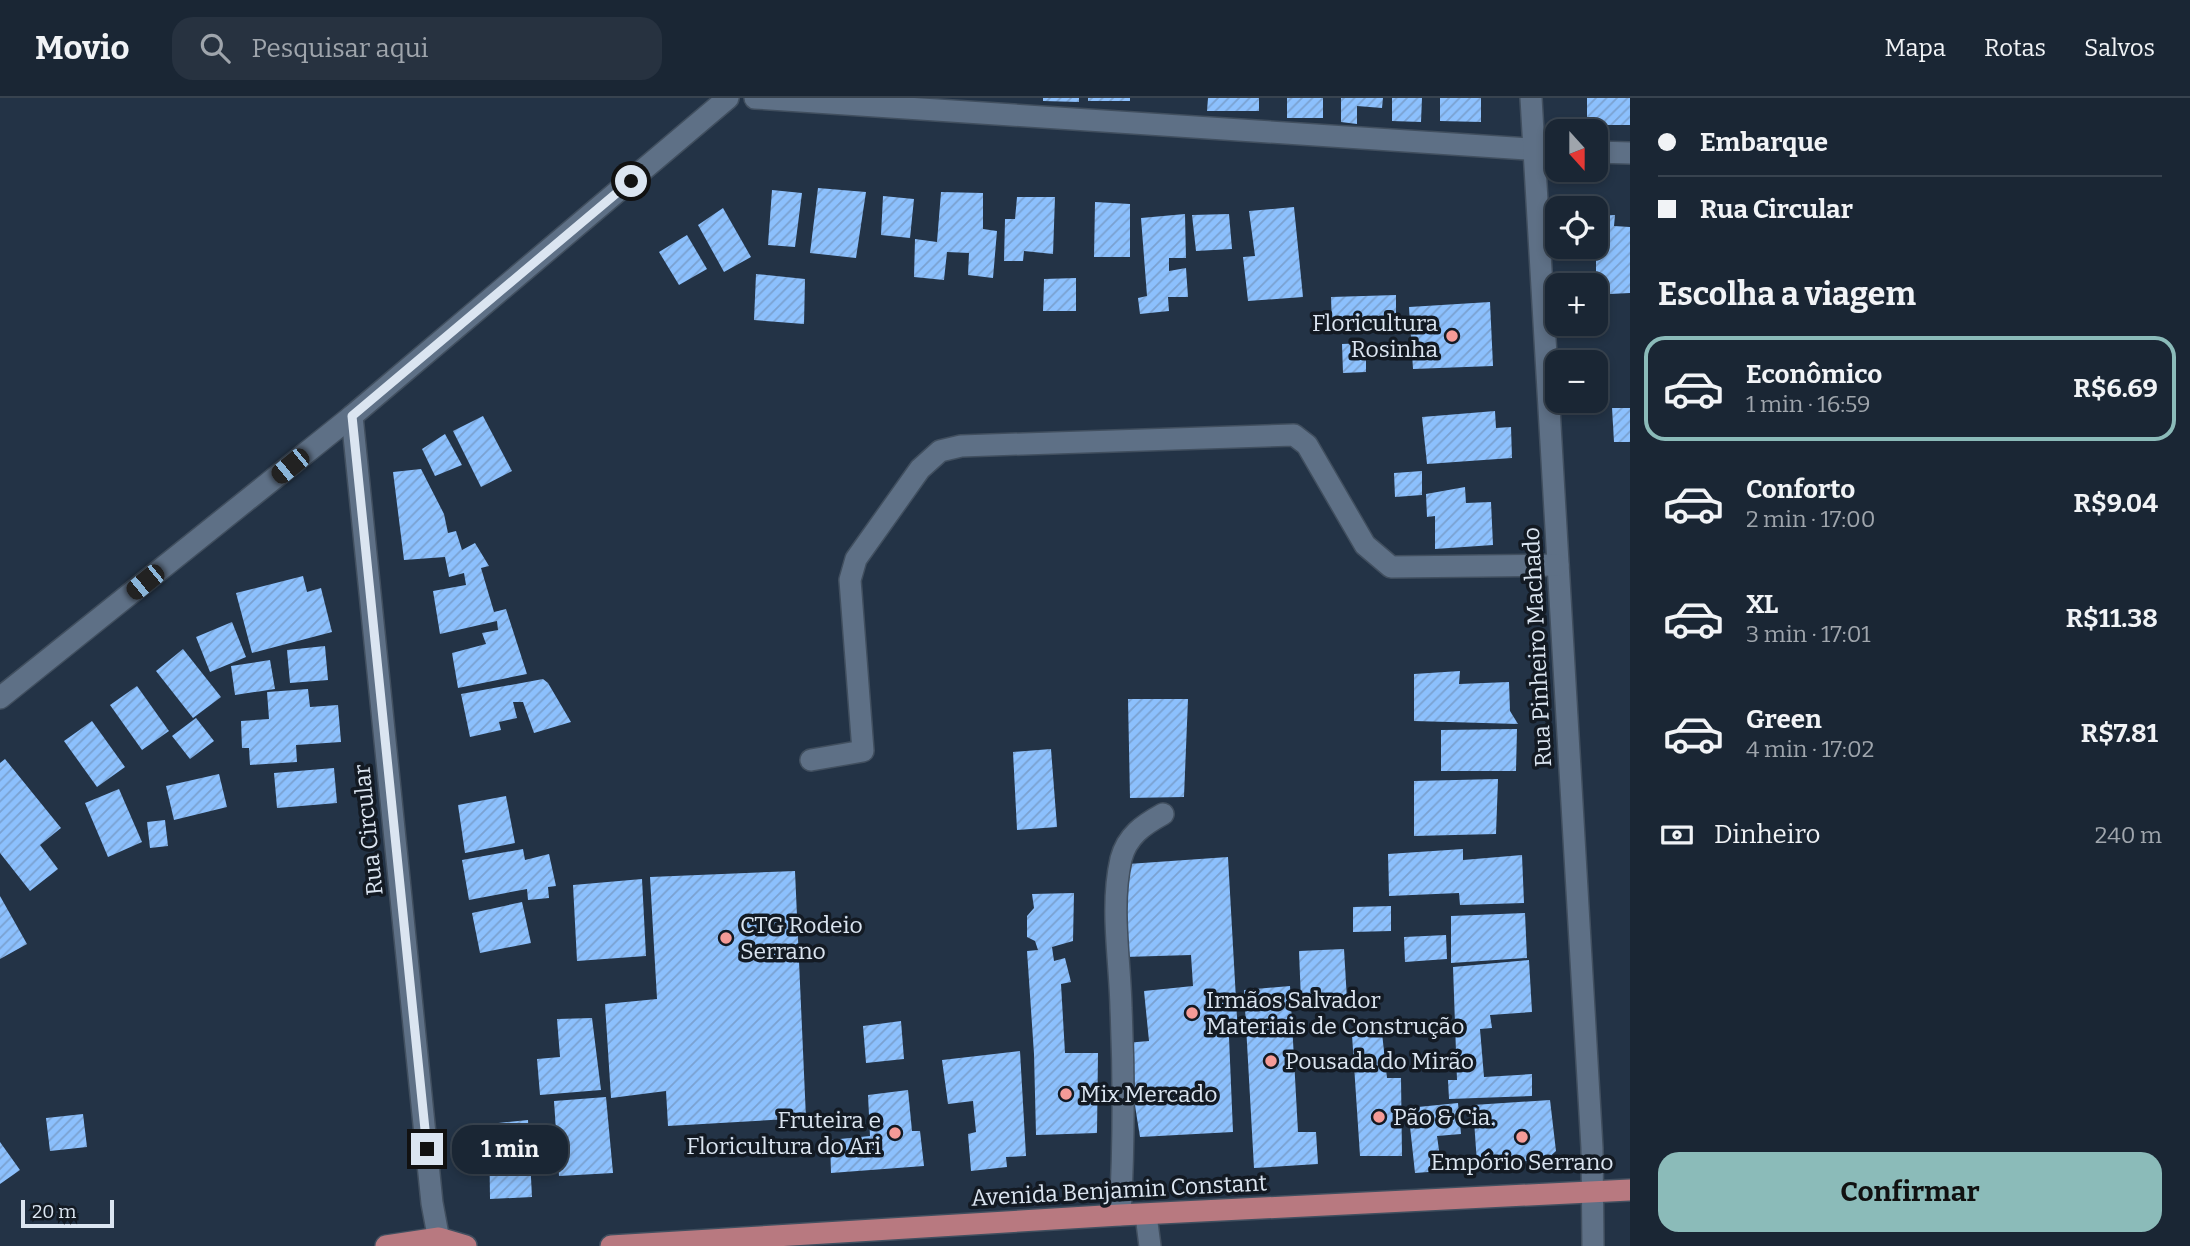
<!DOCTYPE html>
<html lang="pt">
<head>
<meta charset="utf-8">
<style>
	:root { --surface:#1a2634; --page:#273240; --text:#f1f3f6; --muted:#9fa5ac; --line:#38434f; --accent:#8bbbb9 }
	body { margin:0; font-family:Bitter,serif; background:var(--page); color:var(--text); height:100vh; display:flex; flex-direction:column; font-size:26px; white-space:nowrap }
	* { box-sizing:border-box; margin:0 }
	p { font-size:23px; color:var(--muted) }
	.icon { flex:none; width:38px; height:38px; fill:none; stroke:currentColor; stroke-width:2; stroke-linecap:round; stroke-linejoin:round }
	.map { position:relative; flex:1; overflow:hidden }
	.sheet { display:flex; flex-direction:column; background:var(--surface); width:560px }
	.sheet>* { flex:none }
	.top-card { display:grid; align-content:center; height:154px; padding:0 28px; background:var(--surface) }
	.needle { width:46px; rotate:159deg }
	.controls { position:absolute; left:1545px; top:21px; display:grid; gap:14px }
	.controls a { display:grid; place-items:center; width:63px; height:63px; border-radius:14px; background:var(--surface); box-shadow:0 4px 10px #0003,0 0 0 2px var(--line); font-size:35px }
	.scale { position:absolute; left:21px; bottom:18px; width:93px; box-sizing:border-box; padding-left:7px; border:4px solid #dbe5f1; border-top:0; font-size:19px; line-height:24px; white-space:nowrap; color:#dbe5f1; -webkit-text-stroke:5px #131a23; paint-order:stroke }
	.end { position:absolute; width:32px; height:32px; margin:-16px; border:9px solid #dbe5f1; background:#111; box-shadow:0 0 0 4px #111 }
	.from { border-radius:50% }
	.bubble { position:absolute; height:49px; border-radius:21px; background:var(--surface); box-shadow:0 4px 10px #0003,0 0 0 2px var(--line); font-size:23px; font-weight:700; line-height:49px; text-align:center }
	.car { position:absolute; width:21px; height:42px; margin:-21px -10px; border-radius:9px; box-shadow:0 0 5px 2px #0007; background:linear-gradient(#222 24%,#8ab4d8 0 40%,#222 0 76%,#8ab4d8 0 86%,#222 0) }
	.top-card b { display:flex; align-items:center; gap:24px; height:66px; font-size:26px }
	.top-card b+b { border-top:2px solid var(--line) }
	.top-card i { width:18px; height:18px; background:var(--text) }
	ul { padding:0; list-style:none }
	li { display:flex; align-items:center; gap:21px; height:105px; margin:0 14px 10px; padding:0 14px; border:4px solid transparent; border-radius:21px }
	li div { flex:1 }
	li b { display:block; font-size:26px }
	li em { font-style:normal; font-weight:700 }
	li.selected { border-color:var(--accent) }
	li>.icon { width:63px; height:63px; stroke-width:1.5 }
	h2 { padding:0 28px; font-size:32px; line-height:84px }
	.pay { display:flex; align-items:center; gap:18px; height:77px; padding:0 28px; font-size:26px }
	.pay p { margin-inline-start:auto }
	.action { display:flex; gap:14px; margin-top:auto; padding:14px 28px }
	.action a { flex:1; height:80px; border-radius:21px; background:var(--accent); color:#111; font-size:28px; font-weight:700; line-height:80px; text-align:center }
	header { display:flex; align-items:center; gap:42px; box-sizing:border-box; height:98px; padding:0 35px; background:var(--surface); border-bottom:2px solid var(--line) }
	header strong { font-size:33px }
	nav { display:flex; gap:38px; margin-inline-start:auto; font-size:24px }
	.search { width:490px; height:63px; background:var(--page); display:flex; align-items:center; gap:18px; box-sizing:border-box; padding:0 24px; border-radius:21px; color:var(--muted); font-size:26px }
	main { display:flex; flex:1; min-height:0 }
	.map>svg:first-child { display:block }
</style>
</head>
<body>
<header>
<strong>Movio</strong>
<div class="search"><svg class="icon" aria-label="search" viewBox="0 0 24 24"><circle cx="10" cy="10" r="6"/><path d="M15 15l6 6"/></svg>Pesquisar aqui</div>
<nav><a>Mapa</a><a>Rotas</a><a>Salvos</a></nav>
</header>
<main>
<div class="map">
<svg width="1630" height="1148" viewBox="0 0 1630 1148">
	<defs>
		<pattern id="building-hatch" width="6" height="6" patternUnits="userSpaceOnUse" patternTransform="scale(1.75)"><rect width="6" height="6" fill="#8cc0fd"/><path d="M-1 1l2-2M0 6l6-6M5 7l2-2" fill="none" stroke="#7aa1d0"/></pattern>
	</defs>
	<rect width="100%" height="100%" fill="#233346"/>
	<!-- building -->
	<g fill="url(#building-hatch)">
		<path d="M1043 0H1079V4L1043 3Z"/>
		<rect x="1088" y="0" width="42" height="3"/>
		<path d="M1208 0H1259V13H1207Z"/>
		<rect x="1287" y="0" width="36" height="20"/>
		<path d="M1341 0H1383L1382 10 1357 8V26L1341 24Z"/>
		<path d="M1392 0H1422L1421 24 1392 23Z"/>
		<path d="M1440 0H1481V24L1440 23Z"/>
		<rect x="1587" y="0" width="43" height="27"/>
		<path d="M818 90 866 94 856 160 810 155Z"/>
		<path d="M772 92 802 95 795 149 768 147Z"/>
		<path d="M941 94 983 95V131L997 133 993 180 968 177 969 155 947 154 944 182 914 179 915 141 937 144Z"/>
		<path d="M883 98 914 101 910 140 881 137Z"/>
		<path d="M1017 99H1055L1053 156 1024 153 1023 163H1004L1005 121H1015Z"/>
		<path d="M1095 104 1130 106V159H1094Z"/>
		<path d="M1294 109 1303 199 1248 203 1243 159 1255 158 1249 113Z"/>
		<path d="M723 110 751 159 724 174 698 127Z"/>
		<path d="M1185 116 1186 160H1169V173L1186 170 1188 199H1168L1169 213 1140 216 1138 200 1147 198 1141 120Z"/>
		<path d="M1229 116 1232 151 1196 153 1192 117Z"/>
		<path d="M1615 117 1614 128 1630 129V195L1610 196 1609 183H1596V118Z"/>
		<path d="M687 137 707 171 679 187 659 154Z"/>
		<path d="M756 176 805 181 804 226 754 222Z"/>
		<path d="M1076 180V213H1043L1044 181Z"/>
		<path d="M1396 197V226L1332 227 1331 199Z"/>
		<path d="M1490 204 1493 268 1413 271 1409 209Z"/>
		<path d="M1366 245V274L1343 275 1342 246Z"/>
		<path d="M1612 310H1630V344H1614Z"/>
		<path d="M1495 313 1496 330 1511 329 1512 360 1427 366 1422 319Z"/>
		<path d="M483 318 512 373 481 389 453 333Z"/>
		<path d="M445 336 462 367 435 378 422 351Z"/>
		<path d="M421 371 444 416 448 435 456 433 462 452 475 445 489 468 481 470 494 514 506 511 527 576 458 590 452 555 486 546 482 535 498 532 497 523 440 536 433 493 466 487 464 475 449 479 445 459 404 462 393 374Z"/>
		<path d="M1422 373V397L1395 399 1394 375Z"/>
		<path d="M1465 389 1466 405 1491 404 1493 447 1435 451V418L1427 419 1426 396Z"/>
		<path d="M303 478 307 494 321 490 332 534 252 555 236 495Z"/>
		<path d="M232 524 246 559 210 574 196 539Z"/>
		<path d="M325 548 328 582 290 585 287 552Z"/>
		<path d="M183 551 221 599 193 620 156 573Z"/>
		<path d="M270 562 275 591 235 597 231 568Z"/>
		<path d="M1460 573 1459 586 1509 584 1510 613 1518 626 1414 623V576Z"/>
		<path d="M543 581 548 585 571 624 534 635 523 604H513L517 620 499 624 501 632 470 639 461 596Z"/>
		<path d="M137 588 169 633 142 652 110 607Z"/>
		<path d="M308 591 310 609 338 607 341 644 296 647 297 664 250 667 249 650H242L241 623 269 621 267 594Z"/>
		<path d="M1128 601H1188L1184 699 1130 700Z"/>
		<path d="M196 620 214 643 190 661 172 638Z"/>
		<path d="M92 623 125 669 97 689 64 643Z"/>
		<path d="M1517 631 1516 673H1441V632Z"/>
		<path d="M1051 651 1057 729 1017 732 1013 654Z"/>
		<path d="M5 661 61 730 40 747 58 771 30 793 0 755V665Z"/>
		<path d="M334 670 337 705 277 710 274 675Z"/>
		<path d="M219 676 227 709 174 722 166 688Z"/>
		<path d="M1498 681 1496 736 1414 738V683Z"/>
		<path d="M119 691 142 744 108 759 85 705Z"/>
		<path d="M506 698 515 745 465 755 458 707Z"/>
		<path d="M165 722 168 748 150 750 147 724Z"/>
		<path d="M523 751 525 762 549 756 556 788 548 789 549 800 528 802 527 791 469 802 462 762Z"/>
		<path d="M1463 751V762L1522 757 1524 805 1460 807 1459 795 1389 798 1388 756Z"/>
		<path d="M1228 759 1238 937 1229 939 1233 1034 1140 1039 1125 945 1149 943 1144 893 1193 888 1191 857 1124 859 1128 766Z"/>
		<path d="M795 773 806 1020 668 1028 666 993 611 1000 605 906 657 901 650 779Z"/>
		<path d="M642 781 646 858 577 863 573 787Z"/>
		<path d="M1074 795 1073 843 1052 849 1054 863 1065 860 1071 884 1061 886 1065 955H1098L1097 1035 1036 1037 1034 956 1027 853 1038 852 1035 843 1027 839V818L1034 810 1032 796Z"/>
		<path d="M0 798 27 846 0 861Z"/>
		<path d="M522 804 531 845 480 855 472 815Z"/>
		<path d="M1391 808V833L1353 834V809Z"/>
		<path d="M1525 815 1527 860 1451 865V818Z"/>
		<path d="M1446 837 1447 861 1405 864 1404 839Z"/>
		<path d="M1344 851 1347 902 1301 904 1299 853Z"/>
		<path d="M1529 862 1532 914 1490 917 1492 930 1480 931 1484 979 1532 976V998L1449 1001 1448 982H1457L1453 869Z"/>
		<path d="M1290 888 1298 1034H1316L1318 1066 1254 1070 1244 892Z"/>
		<path d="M592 920 601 992 540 997 537 961 560 959 557 921Z"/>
		<path d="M901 923 904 961 866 965 863 928Z"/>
		<path d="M1382 935 1387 980H1401L1402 1058H1360L1352 937Z"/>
		<path d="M1020 953 1026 1058 1006 1059 1007 1069 971 1073 968 1036 976 1034 973 1003 948 1006 942 962Z"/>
		<path d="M908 992 912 1033H920L924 1068 831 1075 830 1042 870 1038 868 997Z"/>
		<path d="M606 999 613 1075 559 1078 554 1003Z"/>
		<path d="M1550 1002 1556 1053 1546 1062 1477 1066 1473 1007Z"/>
		<path d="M1458 1005 1461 1036 1437 1038 1442 1073 1415 1075 1408 1010Z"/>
		<path d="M83 1016 87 1049 50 1053 46 1020Z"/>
		<path d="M528 1022 532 1099 490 1101 489 1026Z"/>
		<path d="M0 1044 20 1072 0 1086Z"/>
	</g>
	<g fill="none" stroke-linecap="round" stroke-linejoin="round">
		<!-- minor casing -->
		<g stroke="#414f5f" stroke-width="24">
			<g id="minor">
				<path d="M755 0 1558 53"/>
				<path d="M1531 0 1592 1050 1593 1148"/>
				<path d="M1596 54 1630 55"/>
				<path d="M352 318 432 1105 440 1148"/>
				<path d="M0 600 352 318 728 0"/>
				<path d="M811 662 863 653 850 482 856 461 920 371 940 353 961 348 1294 337 1307 347 1365 447 1391 469 1558 467"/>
				<path d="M1120 1117C1124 1048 1124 979 1121 910 1120 861 1110 809 1121 761 1127 738 1143 727 1163 716"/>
				<path d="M1146 1117 1150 1148"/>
			</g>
		</g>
		<!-- major casing -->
		<g stroke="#414f5f" stroke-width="24">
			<g id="major">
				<path d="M386 1148 439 1140 466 1148"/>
				<path d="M611 1148 1120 1117 1630 1092"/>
			</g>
		</g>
		<!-- minor -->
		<use href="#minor" stroke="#5e7086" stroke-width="21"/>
		<!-- major -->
		<use href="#major" stroke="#b87980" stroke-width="21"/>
	</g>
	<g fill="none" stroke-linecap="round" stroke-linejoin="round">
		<!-- route -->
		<path stroke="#dbe5f1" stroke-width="9" d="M427 1051 352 318 631 83"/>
	</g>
	<!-- markers -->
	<g fill="#f59b97" stroke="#131a23" stroke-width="2.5">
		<circle cx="1452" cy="238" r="7"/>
		<circle cx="726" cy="840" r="7"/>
		<circle cx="1192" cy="915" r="7"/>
		<circle cx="1271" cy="963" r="7"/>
		<circle cx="1066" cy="996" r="7"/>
		<circle cx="1379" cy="1019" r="7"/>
		<circle cx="895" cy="1035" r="7"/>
		<circle cx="1522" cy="1039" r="7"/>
	</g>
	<g text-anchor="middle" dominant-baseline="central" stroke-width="7" stroke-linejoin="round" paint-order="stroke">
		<!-- poi labels -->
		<g font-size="23" fill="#dbe5f1" stroke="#131a23" text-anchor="start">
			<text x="1438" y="225" text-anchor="end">Floricultura<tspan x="1438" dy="26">Rosinha</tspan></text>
			<text x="740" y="827">CTG Rodeio<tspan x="740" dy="26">Serrano</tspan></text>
			<text x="1206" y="902">Irmãos Salvador<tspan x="1206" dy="26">Materiais de Construção</tspan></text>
			<text x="1285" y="963">Pousada do Mirão</text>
			<text x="1080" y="996">Mix Mercado</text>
			<text x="1393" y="1019">Pão &amp; Cia.</text>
			<text x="881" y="1022" text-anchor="end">Fruteira e<tspan x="881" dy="26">Floricultura do Ari</tspan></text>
			<text x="1522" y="1064" text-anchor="middle">Empório Serrano</text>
		</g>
		<!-- street labels -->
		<g font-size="23" fill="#dbe5f1" stroke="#131a23">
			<text transform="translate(1537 549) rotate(-93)">Rua Pinheiro Machado</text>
			<text transform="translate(368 732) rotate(-96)">Rua Circular</text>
			<text transform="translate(1119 1092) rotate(-3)">Avenida Benjamin Constant</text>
		</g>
	</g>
</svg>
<div class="controls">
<a><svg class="needle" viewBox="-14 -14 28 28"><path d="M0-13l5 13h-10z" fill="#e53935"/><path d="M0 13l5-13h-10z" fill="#9fa5ac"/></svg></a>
<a><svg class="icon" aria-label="locate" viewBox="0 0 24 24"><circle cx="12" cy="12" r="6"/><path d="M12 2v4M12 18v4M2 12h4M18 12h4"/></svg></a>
<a>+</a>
<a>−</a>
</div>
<div class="scale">20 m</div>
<i class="end from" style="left:631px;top:83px"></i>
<i class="end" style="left:427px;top:1051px"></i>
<div class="bubble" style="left:452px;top:1027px;width:116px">1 min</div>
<i class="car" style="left:290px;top:368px;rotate:231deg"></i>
<i class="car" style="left:145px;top:484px;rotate:231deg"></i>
</div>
<section class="sheet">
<div class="top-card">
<b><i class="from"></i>Embarque</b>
<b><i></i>Rua Circular</b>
</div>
<h2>Escolha a viagem</h2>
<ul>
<li class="selected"><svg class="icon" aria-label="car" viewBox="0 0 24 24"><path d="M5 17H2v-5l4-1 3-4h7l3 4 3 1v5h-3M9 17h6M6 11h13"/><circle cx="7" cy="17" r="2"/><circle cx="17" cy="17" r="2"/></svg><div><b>Econômico</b><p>1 min · 16:59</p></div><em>R$6.69</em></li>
<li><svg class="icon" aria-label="car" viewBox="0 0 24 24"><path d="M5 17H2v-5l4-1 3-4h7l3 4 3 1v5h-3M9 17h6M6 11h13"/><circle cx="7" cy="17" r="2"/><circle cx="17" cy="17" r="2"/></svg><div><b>Conforto</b><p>2 min · 17:00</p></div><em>R$9.04</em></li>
<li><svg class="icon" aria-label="car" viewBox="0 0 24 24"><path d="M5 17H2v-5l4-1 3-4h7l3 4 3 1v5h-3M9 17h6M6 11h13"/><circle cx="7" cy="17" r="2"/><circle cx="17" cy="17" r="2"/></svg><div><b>XL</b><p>3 min · 17:01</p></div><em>R$11.38</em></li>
<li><svg class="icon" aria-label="car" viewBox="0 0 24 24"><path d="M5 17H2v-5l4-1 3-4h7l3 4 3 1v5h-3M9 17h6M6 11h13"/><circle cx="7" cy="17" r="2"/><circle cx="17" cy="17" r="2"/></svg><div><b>Green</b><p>4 min · 17:02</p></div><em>R$7.81</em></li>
</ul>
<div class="pay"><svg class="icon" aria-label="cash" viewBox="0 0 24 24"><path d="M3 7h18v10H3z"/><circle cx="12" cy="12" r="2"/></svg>Dinheiro<p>240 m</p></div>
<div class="action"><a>Confirmar</a></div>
</section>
</main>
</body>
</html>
